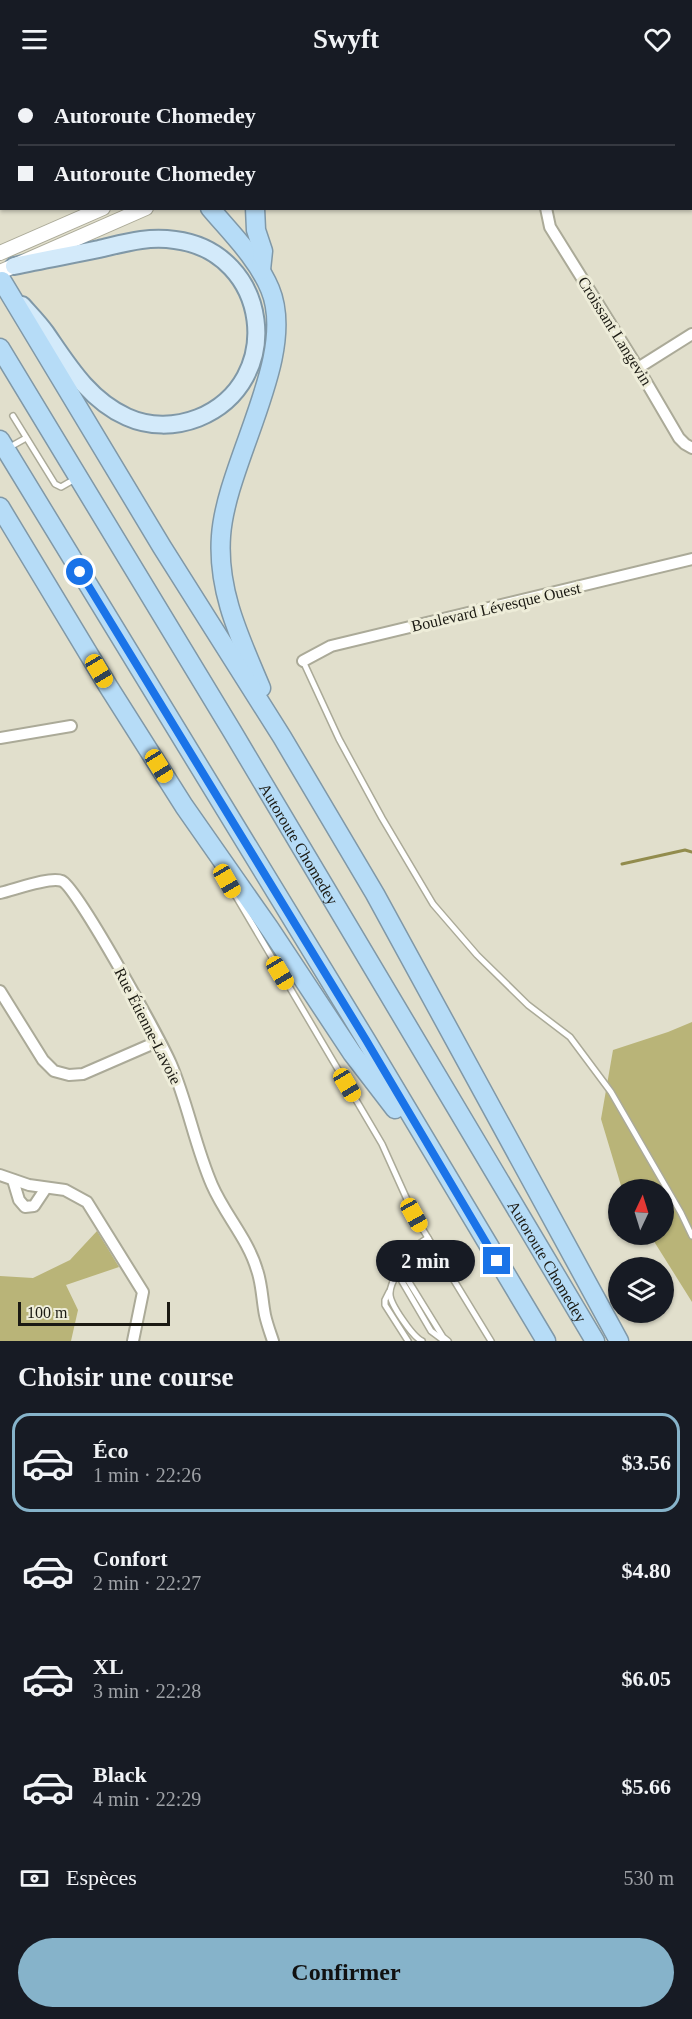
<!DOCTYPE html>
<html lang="fr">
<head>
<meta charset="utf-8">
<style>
	:root { --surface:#171b24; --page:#20242c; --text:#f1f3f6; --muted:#9ea1a6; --line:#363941; --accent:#86b3ca }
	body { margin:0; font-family:Georgia,serif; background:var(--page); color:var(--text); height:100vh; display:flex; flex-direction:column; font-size:22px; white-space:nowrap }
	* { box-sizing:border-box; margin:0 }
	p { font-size:20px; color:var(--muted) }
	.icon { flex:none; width:33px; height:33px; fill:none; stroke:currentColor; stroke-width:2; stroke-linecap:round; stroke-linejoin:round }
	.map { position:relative; height:1263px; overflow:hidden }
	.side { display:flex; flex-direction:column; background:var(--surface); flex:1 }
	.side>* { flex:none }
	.top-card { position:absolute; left:0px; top:0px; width:693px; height:132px; box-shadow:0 2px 4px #0004; display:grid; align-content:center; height:132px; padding:0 18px; background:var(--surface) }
	.needle { width:39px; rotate:4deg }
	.tools { position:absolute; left:608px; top:1101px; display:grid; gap:12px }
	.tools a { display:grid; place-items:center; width:66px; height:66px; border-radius:50%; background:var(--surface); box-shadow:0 2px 4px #0004; font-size:30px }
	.scale { position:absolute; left:18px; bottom:15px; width:152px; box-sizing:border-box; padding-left:6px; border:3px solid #1b1a13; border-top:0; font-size:16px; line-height:21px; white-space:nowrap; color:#1b1a13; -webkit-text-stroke:4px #eeedd9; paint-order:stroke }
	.end { position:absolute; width:27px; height:27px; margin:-14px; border:8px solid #1a73e8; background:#fff; box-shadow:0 0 0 3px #fff }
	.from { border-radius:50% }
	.bubble { position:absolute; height:42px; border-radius:21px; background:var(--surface); box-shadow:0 2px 4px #0004; font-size:20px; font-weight:700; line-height:42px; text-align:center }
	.car { position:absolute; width:18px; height:36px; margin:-18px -9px; border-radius:8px; box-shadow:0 0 4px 2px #0007; background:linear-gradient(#f5c518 24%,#345 0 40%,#f5c518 0 76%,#345 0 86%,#f5c518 0) }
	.top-card b { display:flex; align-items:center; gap:21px; height:57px; font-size:22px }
	.top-card b+b { border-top:2px solid var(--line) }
	.top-card i { width:15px; height:15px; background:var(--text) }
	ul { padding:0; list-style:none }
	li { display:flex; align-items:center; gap:18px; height:99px; margin:0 12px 9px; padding:0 6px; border:3px solid transparent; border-radius:18px }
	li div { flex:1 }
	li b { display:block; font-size:22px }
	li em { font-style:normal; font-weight:700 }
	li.active { border-color:var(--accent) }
	li>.icon { width:54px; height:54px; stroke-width:1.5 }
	h2 { padding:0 18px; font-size:27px; line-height:72px }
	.pay { display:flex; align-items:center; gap:15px; height:66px; padding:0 18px; font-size:22px }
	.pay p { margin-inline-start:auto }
	.primary-button { display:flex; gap:12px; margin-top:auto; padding:12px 18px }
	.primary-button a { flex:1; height:69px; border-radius:36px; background:var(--accent); color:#111; font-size:24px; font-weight:700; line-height:69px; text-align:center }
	header { display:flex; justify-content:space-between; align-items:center; height:78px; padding:0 18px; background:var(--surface); font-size:27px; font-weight:700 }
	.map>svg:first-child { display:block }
</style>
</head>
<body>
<header><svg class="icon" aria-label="menu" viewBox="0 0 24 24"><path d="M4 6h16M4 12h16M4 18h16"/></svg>Swyft<svg class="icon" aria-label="heart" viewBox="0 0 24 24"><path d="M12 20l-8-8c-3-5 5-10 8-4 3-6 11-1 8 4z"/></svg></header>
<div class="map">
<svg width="692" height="1263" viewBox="0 0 692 1263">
	<rect width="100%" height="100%" fill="#e1dfcc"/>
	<!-- green -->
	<g fill="#b9b478">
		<path d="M692 944V1224L650 1157 663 1156V1112L622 1111 601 1041 613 972 668 954Z"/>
		<path d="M97 1153 119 1189 66 1207 78 1232 71 1263H0V1198L33 1200 70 1182Z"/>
	</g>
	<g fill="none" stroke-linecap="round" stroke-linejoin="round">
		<!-- stream -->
		<path stroke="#928c4d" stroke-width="3" d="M622 786 685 772 692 774"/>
		<!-- service casing -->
		<g stroke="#abaa98" stroke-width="8">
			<g id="service">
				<path d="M86 0 87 2"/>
				<path d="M205 0 206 2"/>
				<path d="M502 0V2"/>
				<path d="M5 2 7 0"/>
				<path d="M150 2 153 0"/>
				<path d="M232 2 233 0"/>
				<path d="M0 5 2 4"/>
				<path d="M0 43 2 44"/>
				<path d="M13 338 55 406 61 409 75 401"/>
				<path d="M10 369 26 360"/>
				<path d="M303 583 339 661 382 740 433 826 477 877 528 927 570 959 611 1014 681 1135 692 1158"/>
				<path d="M231 810 382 1066 414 1137 491 1263"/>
				<path d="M428 1160C415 1168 405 1176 401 1191L443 1259 448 1263"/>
				<path d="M399 1192C395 1199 390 1207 390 1215 389 1225 413 1259 422 1263"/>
				<path d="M400 1193V1200L431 1253 443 1262"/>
				<path d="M389 1214 385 1222V1227L408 1263"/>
			</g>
		</g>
		<!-- minor casing -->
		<g stroke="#abaa98" stroke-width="14">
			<g id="minor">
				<path d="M317 0 318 2"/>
				<path d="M440 0 441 2"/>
				<path d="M546 130 550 149 638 290 679 360 685 366 692 370"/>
				<path d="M638 290 692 256"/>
				<path d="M303 583 331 568 692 481"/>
				<path d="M0 660 71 648"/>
				<path d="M0 815C14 812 50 798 62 803 77 809 161 963 171 986 188 1026 195 1068 212 1107 225 1137 248 1161 257 1192 262 1206 262 1222 265 1237 267 1246 270 1254 273 1263"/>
				<path d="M0 913 43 982 54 993 69 997 83 996 159 963"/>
				<path d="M0 1097 29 1107 65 1112 87 1124 143 1214 133 1263"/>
				<path d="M13 1102 19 1122 25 1129 34 1128 46 1110"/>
			</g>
		</g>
		<!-- tertiary casing -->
		<g stroke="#abaa98" stroke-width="16">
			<g id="tertiary">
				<path d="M400 2 404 0"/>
				<path d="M451 2 454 0"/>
				<path d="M0 175 103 130"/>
				<path d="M0 194 146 130"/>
			</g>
		</g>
		<!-- primary casing -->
		<g stroke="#8098a7" stroke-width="20">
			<g id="primary">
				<path d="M0 81H2"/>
				<path d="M14 188C42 182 70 177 99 171 125 165 147 158 175 162 270 174 287 304 198 340 175 349 149 349 127 339 89 322 68 287 46 255 39 245 30 236 22 227"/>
			</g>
		</g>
		<!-- motorway casing -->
		<g stroke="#8098a7" stroke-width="21">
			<g id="motorway">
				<path d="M210 130C231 155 257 180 270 211 298 278 226 384 221 458 217 513 240 560 261 610"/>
				<path d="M255 130 256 152 263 173 261 192"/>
				<path d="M2 203 162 469 282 659 375 816 619 1263"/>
				<path id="s1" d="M0 270 232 653 595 1263"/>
				<path d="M0 362 366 962 546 1263"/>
				<path d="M0 429 108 608 184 728 270 851 352 975 395 1031"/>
			</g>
		</g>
		<!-- service -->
		<use href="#service" stroke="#fff" stroke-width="5"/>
		<!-- minor -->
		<use href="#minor" stroke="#fff" stroke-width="10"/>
		<!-- tertiary -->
		<use href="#tertiary" stroke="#fff" stroke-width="14"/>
		<!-- primary -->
		<use href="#primary" stroke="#d3eafa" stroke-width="16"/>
		<!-- motorway -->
		<use href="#motorway" stroke="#b6dcf7" stroke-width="18"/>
	</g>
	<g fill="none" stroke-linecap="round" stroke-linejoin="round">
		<!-- route -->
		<path stroke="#1a73e8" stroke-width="8" d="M80 494 366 962 497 1183"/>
	</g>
	<g text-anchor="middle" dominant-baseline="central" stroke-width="6" stroke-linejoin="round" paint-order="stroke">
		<!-- street labels -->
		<g font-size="16" fill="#1b1a13" stroke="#eeedd9">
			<text transform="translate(615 253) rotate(58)">Croissant Langevin</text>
			<text transform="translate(496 529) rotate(-13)">Boulevard Lévesque Ouest</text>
			<text stroke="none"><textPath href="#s1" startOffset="579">Autoroute Chomedey</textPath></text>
			<text transform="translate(148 948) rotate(63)">Rue Étienne-Lavoie</text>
			<text stroke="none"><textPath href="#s1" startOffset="1065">Autoroute Chomedey</textPath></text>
		</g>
	</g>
</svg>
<div class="tools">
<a><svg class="needle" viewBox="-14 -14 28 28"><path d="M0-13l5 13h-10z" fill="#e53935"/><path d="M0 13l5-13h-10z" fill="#9ea1a6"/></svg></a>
<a><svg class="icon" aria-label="layers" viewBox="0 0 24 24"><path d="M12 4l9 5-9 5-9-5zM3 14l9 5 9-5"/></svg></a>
</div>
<div class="scale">100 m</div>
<i class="end from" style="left:80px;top:494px"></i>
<i class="end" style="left:497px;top:1183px"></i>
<div class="bubble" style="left:376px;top:1162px;width:99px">2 min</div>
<i class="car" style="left:99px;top:593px;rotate:149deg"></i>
<i class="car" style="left:159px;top:688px;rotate:148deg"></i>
<i class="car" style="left:227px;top:803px;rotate:150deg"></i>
<i class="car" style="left:280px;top:895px;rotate:149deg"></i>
<i class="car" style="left:347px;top:1007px;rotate:149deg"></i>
<i class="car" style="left:414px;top:1137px;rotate:151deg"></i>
<div class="top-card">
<b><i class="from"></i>Autoroute Chomedey</b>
<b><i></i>Autoroute Chomedey</b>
</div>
</div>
<section class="side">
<h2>Choisir une course</h2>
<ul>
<li class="active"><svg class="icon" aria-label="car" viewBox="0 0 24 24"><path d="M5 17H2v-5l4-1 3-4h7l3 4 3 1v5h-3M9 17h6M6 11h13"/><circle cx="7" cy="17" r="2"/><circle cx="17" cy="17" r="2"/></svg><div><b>Éco</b><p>1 min · 22:26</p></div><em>$3.56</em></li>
<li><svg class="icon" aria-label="car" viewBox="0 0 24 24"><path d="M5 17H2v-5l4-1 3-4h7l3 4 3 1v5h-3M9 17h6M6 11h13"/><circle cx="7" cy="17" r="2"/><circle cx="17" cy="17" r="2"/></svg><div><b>Confort</b><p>2 min · 22:27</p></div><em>$4.80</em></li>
<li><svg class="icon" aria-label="car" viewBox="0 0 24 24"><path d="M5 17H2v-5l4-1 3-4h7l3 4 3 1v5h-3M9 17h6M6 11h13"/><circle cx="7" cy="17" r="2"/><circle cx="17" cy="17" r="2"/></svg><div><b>XL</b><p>3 min · 22:28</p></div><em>$6.05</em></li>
<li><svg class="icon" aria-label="car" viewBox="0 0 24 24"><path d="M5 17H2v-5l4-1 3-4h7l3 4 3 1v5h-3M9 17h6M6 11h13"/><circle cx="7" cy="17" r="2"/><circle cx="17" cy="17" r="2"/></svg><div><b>Black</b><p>4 min · 22:29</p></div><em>$5.66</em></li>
</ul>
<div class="pay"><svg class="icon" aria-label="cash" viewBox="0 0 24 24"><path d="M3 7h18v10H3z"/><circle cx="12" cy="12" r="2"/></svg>Espèces<p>530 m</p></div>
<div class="primary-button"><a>Confirmer</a></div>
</section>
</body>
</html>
